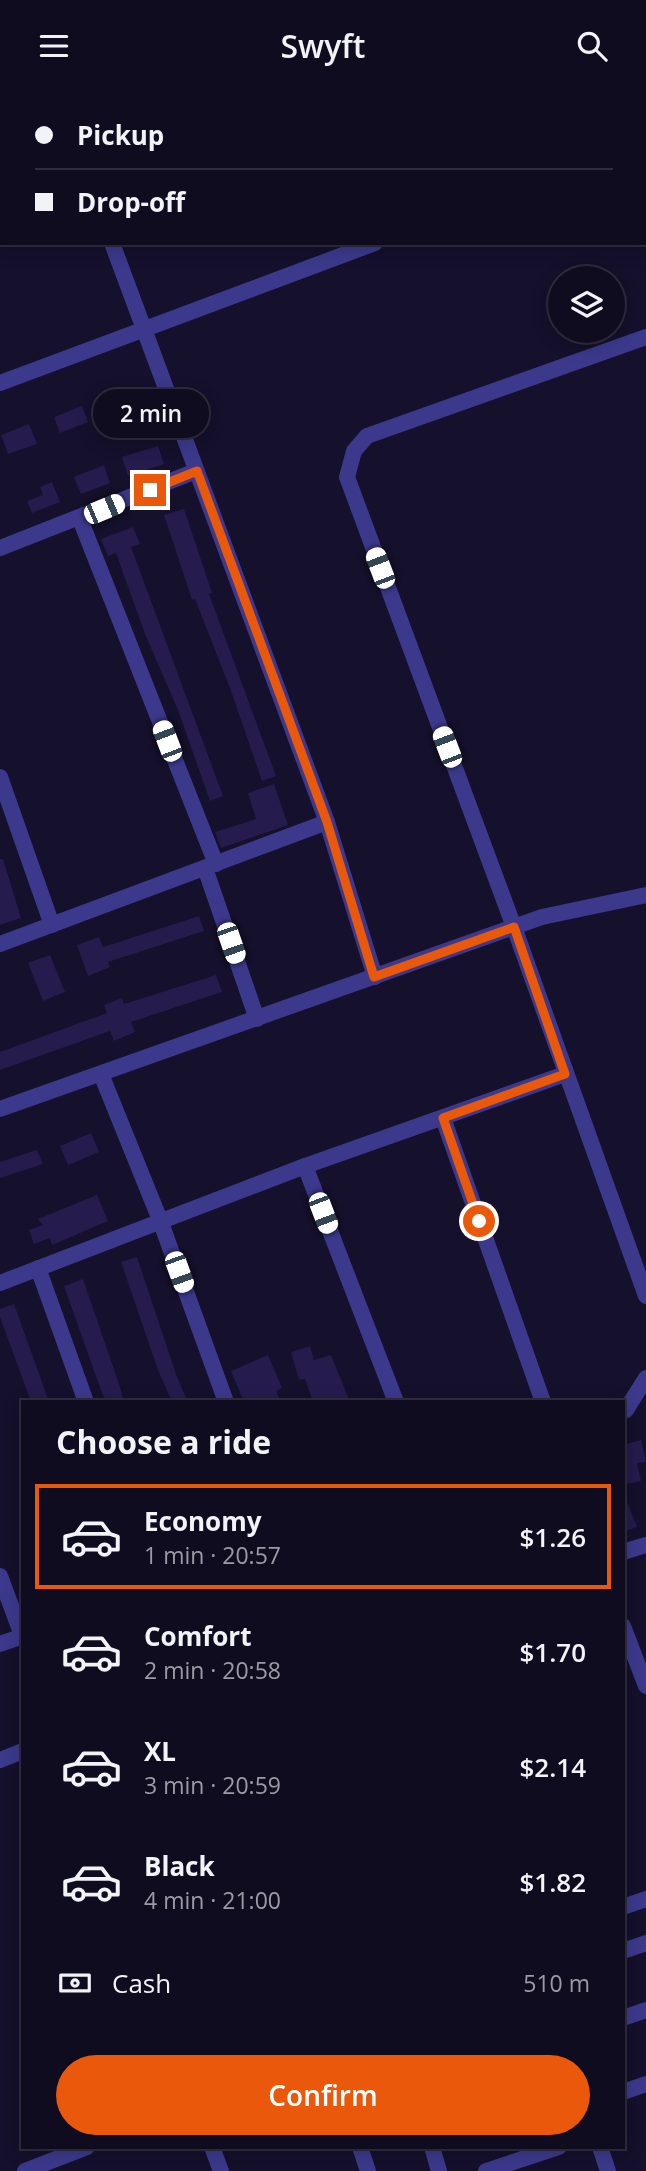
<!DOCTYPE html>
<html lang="en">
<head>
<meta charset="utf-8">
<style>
	:root { --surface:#100c20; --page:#191529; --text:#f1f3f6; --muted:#9c9ba5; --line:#302c3e; --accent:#ea580c }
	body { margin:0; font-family:"Open Sans",sans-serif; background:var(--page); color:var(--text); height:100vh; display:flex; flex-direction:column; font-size:26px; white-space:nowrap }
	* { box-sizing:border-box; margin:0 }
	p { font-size:23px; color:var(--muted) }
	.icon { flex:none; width:38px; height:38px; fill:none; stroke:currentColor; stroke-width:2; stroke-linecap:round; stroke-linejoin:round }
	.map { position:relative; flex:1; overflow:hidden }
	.side { position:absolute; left:21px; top:1309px; width:604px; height:749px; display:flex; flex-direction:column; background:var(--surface); border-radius:0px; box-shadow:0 4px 18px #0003,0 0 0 2px var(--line) }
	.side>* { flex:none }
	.banner { position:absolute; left:0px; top:0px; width:648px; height:154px; box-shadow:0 4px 18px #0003,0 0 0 2px var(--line); display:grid; align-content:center; height:154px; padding:0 35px; background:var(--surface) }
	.fabs { position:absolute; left:548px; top:175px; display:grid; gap:14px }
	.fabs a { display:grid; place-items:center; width:77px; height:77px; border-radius:50%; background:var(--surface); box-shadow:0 4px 18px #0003,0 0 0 2px var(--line); font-size:35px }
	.end { position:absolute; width:32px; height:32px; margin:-16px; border:9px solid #ea580c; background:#fff; box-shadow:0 0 0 4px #fff }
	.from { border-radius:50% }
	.bubble { position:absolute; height:49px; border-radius:24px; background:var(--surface); box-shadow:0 4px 18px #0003,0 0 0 2px var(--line); font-size:23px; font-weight:600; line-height:49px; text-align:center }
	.car { position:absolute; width:21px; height:42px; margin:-21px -10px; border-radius:9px; box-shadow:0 0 5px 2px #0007; background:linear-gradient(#fff 24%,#345 0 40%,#fff 0 76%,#345 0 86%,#fff 0) }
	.banner b { display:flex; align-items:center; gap:24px; height:66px; font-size:26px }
	.banner b+b { border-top:2px solid var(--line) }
	.banner i { width:18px; height:18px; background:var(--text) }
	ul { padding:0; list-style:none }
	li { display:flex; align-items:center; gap:21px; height:105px; margin:0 14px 10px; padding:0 21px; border:4px solid transparent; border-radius:0px }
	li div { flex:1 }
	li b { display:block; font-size:26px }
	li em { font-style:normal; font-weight:600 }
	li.selected { border-color:var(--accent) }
	li>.icon { width:63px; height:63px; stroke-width:1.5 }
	h2 { padding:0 35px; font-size:32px; line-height:84px }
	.pay { display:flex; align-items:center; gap:18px; height:77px; padding:0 35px; font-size:26px }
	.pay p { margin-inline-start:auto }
	.action { display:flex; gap:14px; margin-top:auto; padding:14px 35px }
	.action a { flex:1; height:80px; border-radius:42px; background:var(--accent); color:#fff; font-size:28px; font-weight:600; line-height:80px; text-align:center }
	header { display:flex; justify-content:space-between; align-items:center; height:91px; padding:0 35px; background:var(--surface); font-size:32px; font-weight:600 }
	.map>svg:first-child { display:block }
</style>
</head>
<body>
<header><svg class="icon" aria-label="menu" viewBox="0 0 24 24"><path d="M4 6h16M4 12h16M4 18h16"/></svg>Swyft<svg class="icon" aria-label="search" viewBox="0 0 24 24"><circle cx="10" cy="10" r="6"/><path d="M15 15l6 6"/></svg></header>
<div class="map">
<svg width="646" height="2080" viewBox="0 0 646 2080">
	<rect width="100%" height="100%" fill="#15102b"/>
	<!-- building -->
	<g fill="#251b4d">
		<path d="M136 298 141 314 109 324 104 308Z"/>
		<path d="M82 315 88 331 60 342 54 326Z"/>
		<path d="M29 333 37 353 8 363 1 344Z"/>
		<path d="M158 355 164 373 128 385 122 366Z"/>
		<path d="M104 374 110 392 81 403 74 386Z"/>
		<path d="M52 391 60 411 32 422 27 410 43 404 40 396Z"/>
		<path d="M184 418 212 502 209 503 276 685 262 690 231 600 195 508 192 509 164 424Z"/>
		<path d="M133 436 140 453 131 456 223 705 210 710 178 619 145 543 116 462 108 465 101 448Z"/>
		<path d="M274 693 288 734 221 757 215 741 256 728 248 702Z"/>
		<path d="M0 768H3L21 827 0 834Z"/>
		<path d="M199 825 204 840 108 871 110 876 88 885 77 854 99 846 103 856Z"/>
		<path d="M50 864 65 901 43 910 28 872Z"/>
		<path d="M216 884 222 901 131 931 135 941 114 950 110 940 0 979V961L107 922 104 914 122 907 124 913Z"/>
		<path d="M91 1042 99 1061 68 1074 60 1055Z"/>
		<path d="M37 1059 43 1073 0 1087V1071Z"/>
		<path d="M97 1104 108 1130 52 1154 50 1147 34 1153 29 1139 43 1134 38 1128Z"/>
		<path d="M137 1166 177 1286 188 1311H172L158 1279 121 1171Z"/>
		<path d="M83 1188 120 1296 124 1311H107L102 1302 64 1195Z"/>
		<path d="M14 1213 43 1294 49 1311H31L0 1226V1218Z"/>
		<path d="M310 1255 314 1269 331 1264 350 1311H313L305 1288 299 1289 291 1261Z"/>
		<path d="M268 1264 282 1297 276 1300 281 1311H244L231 1280Z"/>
		<path d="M641 1349 646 1371 637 1372 641 1390 625 1393 623 1354Z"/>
		<path d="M623 1401 637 1436 623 1441Z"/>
	</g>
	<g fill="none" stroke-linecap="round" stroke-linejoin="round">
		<!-- minor -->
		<g stroke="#3c398c" stroke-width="16">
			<path d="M59 0 60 2"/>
			<path d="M616 0 617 2"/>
			<path d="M646 83V84"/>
			<path d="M0 139H2"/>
			<path d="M112 152 327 731 375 886"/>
			<path d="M646 246 367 345 354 360 347 386 514 836 646 1205"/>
			<path d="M0 292 375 152"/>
			<path d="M80 428 216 773"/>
			<path d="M0 457 196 380"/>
			<path d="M0 686 52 834"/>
			<path d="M205 777 257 928"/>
			<path d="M0 853 327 731"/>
			<path d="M101 983 160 1129 226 1311"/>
			<path d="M0 1018 542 826 646 804"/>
			<path d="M443 1027 543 1311"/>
			<path d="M305 1075 396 1311"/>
			<path d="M38 1177 86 1311"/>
			<path d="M0 1192 305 1075 565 983"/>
			<path d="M626 1319 646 1287"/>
			<path d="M623 1461 646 1454"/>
			<path d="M0 1485 23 1547"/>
			<path d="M623 1535 646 1595"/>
			<path d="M0 1553 23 1545"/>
			<path d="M0 1669 23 1660"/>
			<path d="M623 1816 646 1808"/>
			<path d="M623 1860 646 1852"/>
			<path d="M623 1927 646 1919"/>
			<path d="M623 2001 646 1993"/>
			<path d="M212 2056 221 2080"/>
			<path d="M360 2056 368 2080"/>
			<path d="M432 2056 439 2080"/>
			<path d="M600 2056 608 2080"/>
			<path d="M25 2080 87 2056"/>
			<path d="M486 2080 559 2056"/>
		</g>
	</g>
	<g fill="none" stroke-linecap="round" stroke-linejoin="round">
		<!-- route -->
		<path stroke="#ea580c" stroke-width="9" d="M150 399 197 380 327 731 374 886 514 836 565 983 443 1027 479 1130"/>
	</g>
</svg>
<div class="fabs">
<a><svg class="icon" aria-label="layers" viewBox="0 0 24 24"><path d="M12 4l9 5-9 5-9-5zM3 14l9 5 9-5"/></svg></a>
</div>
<i class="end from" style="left:479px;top:1130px"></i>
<i class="end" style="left:150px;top:399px"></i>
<div class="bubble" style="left:93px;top:298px;width:116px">2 min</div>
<i class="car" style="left:104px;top:418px;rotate:67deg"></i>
<i class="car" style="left:380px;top:477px;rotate:339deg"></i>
<i class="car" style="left:167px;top:650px;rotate:339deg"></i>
<i class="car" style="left:447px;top:656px;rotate:339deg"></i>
<i class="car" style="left:231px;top:852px;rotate:161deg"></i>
<i class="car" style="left:323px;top:1122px;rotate:159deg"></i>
<i class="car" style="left:179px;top:1181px;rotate:160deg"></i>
<div class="banner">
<b><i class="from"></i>Pickup</b>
<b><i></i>Drop-off</b>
</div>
<section class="side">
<h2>Choose a ride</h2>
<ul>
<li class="selected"><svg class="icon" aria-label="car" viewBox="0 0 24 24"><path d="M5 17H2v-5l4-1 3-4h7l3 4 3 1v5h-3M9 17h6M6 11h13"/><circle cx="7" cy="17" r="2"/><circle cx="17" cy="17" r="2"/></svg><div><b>Economy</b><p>1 min · 20:57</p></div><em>$1.26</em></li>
<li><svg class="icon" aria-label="car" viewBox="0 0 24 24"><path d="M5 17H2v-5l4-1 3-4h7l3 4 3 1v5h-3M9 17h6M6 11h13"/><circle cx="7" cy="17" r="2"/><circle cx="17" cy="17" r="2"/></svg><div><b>Comfort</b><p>2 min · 20:58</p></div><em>$1.70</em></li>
<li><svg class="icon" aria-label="car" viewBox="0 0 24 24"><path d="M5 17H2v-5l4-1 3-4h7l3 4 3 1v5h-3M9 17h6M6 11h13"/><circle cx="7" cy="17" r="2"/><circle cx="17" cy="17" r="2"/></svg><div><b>XL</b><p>3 min · 20:59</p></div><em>$2.14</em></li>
<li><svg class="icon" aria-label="car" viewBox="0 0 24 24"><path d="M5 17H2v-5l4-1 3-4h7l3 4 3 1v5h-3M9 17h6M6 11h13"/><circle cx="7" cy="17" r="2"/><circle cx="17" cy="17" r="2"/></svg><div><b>Black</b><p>4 min · 21:00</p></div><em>$1.82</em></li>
</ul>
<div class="pay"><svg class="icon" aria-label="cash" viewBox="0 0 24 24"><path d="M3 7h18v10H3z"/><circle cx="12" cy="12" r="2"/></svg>Cash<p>510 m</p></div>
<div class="action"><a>Confirm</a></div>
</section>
</div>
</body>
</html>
